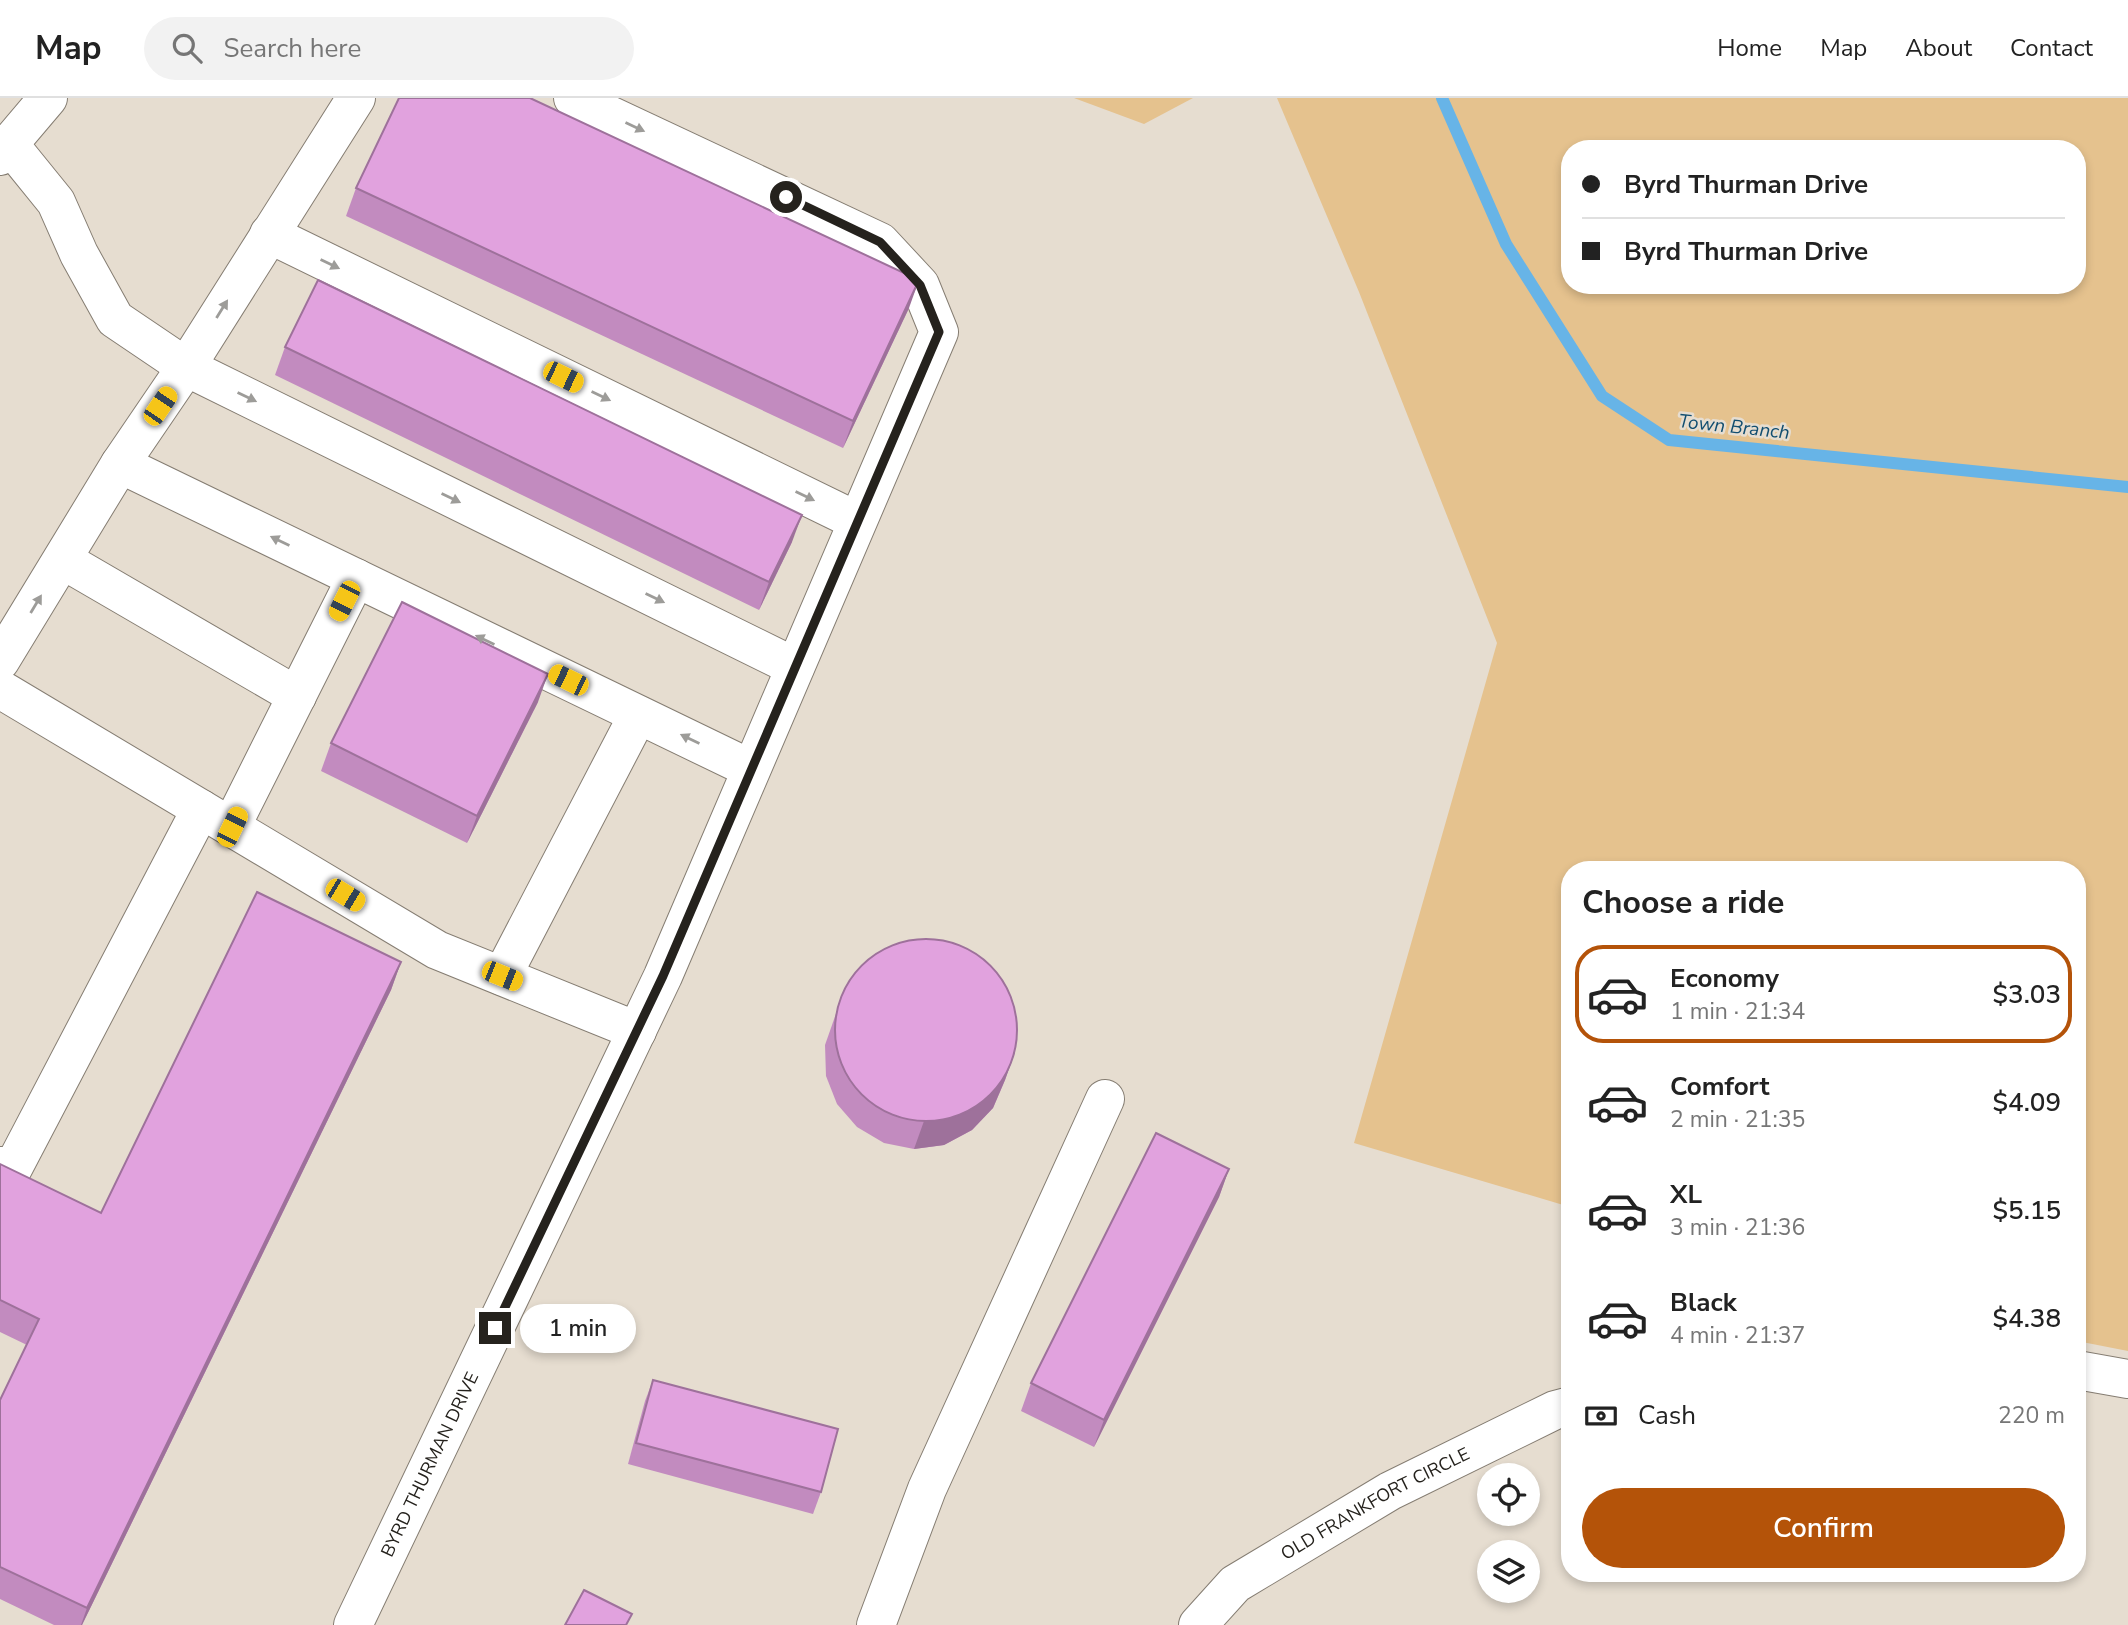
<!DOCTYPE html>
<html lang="en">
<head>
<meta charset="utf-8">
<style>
	:root { --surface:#fff; --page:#f2f2f2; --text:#222; --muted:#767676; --line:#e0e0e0; --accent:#b45309 }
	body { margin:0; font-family:"Nunito Sans",sans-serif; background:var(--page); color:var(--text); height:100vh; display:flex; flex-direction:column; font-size:26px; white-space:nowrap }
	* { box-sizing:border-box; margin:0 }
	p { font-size:23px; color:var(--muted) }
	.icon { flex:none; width:38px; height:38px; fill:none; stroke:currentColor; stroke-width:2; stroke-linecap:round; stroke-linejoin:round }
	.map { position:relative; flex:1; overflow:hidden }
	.details { position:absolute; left:1561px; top:763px; width:525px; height:721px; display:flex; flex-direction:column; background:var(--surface); border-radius:28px; box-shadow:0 4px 10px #0003 }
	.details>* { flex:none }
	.top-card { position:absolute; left:1561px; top:42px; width:525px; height:154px; border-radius:28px; box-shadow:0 4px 10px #0003; display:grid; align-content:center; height:154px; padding:0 21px; background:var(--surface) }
	.controls { position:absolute; left:1477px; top:1365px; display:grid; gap:14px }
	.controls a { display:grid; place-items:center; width:63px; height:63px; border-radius:50%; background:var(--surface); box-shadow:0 4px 10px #0003; font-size:35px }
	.end { position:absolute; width:32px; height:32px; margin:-16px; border:9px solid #25221d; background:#fff; box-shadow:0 0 0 4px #fff }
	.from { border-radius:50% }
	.bubble { position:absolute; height:49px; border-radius:24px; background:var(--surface); box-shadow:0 4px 10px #0003; font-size:23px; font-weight:600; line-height:49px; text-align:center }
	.car { position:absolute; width:21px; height:42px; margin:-21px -10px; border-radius:9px; box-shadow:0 0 5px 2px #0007; background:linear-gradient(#f5c518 24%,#345 0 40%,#f5c518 0 76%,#345 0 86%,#f5c518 0) }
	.top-card b { display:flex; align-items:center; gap:24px; height:66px; font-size:26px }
	.top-card b+b { border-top:2px solid var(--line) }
	.top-card i { width:18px; height:18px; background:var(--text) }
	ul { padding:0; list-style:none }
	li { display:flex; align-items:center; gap:21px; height:98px; margin:0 14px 10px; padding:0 7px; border:4px solid transparent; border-radius:28px }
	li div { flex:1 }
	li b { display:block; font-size:26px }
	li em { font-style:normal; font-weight:600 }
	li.on { border-color:var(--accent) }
	li>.icon { width:63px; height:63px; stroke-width:1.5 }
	h2 { padding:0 21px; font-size:32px; line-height:84px }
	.pay { display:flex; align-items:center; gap:18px; height:77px; padding:0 21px; font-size:26px }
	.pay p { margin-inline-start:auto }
	.button { display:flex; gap:14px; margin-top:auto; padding:14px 21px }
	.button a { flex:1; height:80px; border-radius:42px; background:var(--accent); color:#fff; font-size:28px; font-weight:600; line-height:80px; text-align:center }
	header { display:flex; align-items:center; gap:42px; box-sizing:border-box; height:98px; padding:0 35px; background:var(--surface); border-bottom:2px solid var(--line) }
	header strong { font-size:33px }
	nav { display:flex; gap:38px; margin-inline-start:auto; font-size:24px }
	.search { width:490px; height:63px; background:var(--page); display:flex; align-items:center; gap:18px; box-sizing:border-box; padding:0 24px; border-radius:38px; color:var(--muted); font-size:26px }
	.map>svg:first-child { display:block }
</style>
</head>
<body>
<header>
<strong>Map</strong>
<div class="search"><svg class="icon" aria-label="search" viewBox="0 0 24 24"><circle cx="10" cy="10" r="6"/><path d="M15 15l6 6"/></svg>Search here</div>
<nav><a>Home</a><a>Map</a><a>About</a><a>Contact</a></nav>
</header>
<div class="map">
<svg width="2128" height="1527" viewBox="0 0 2128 1527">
	<rect width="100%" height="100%" fill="#e6ddd0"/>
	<!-- green -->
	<g fill="#e5c28e" fill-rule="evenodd">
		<path d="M1074 0H1193L1144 26Z"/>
		<path d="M1277 0H2128V1253L2077 1243V772H1570V1109L1354 1045 1497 545 1359 194ZM1570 51H2077V187H1570Z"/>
	</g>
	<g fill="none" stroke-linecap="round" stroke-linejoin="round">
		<!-- stream -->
		<path stroke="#67b4e7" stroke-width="12" d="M1442 0 1506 146 1602 298 1669 342 2128 389"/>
		<!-- minor casing -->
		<g stroke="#857d72" stroke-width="40">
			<g id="minor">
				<path d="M9 46 48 0"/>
				<path d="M0 58 9 46 56 104 79 156 115 221 186 269 795 569"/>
				<path d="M269 136 857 423"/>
				<path d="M120 366 751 671"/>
				<path d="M63 462 297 598"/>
				<path d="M0 563 120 366 186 269 356 0"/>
				<path d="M0 591 437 852 637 933"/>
				<path d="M231 729 356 480"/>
				<path d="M502 878 638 617"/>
				<path d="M0 1068 11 1074 201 711"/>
				<path d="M2077 1272 2128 1281"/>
				<path id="s1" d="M353 1527 663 878 939 234 920 187 880 144 573 0"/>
				<path d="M876 1527 927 1391 1105 1001"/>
				<path id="s2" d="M1198 1527 1235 1486 1390 1393 1555 1312 1570 1308"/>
			</g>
		</g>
		<!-- minor -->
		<use href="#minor" stroke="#fff" stroke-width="38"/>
	</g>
	<!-- wall -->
	<g fill="#c28bbf">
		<path d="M356 90 909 210 843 350 346 118Z"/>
		<path d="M285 249 792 444 759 512 275 277Z"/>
		<path d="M538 604 467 745 321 673 331 645Z"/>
		<path d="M401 864 391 892 82 1527H54L0 1501V1302L27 1247 0 1234V1066L101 1115Z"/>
		<path d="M845 890 1015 954 1005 982 993 1010 972 1032 944 1047 914 1051 884 1045 857 1029 837 1006 826 978 825 947Z"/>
		<path d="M1229 1071 1219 1099 1094 1349 1021 1313 1031 1285Z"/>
		<path d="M653 1282 821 1394 813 1416 628 1366 645 1303Z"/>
	</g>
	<!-- shaded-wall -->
	<g fill="#9e719b">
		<path d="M919 182 909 210 843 350 853 323Z"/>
		<path d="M802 417 792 444 759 512 769 484Z"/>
		<path d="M548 576 538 604 467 745 477 718Z"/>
		<path d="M401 864 391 892 82 1527H81L87 1510Z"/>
		<path d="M1015 954 1005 982 993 1010 972 1032 944 1047 914 1051 924 1023Z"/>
		<path d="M1229 1071 1219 1099 1094 1349 1104 1322Z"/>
	</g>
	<!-- building -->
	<g fill="#e1a2de" stroke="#9e719b" stroke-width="2">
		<path d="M399 0H530L919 182 853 323 356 90Z"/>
		<path d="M318 182 802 417 769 484 285 249Z"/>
		<path d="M402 504 548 576 477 718 331 645Z"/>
		<path d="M257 794 401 864 87 1510 0 1469V1302L39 1221 0 1202V1066L101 1115Z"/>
		<circle cx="926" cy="932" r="91"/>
		<path d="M1156 1035 1229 1071 1104 1322 1031 1285Z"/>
		<path d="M653 1282 838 1331 821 1394 636 1345Z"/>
		<path d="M584 1492 632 1516 626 1527H565Z"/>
	</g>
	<!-- one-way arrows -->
	<defs><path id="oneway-solid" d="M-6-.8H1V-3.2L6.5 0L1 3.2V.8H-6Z" transform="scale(1.75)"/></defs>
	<g fill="#9d9c99">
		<use href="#oneway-solid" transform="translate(635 29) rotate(25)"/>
		<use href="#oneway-solid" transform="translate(330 166) rotate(26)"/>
		<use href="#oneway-solid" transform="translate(222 211) rotate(-58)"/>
		<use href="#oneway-solid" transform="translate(601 298) rotate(26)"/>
		<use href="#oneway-solid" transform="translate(247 299) rotate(26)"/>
		<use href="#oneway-solid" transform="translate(805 398) rotate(26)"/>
		<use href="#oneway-solid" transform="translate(451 400) rotate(26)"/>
		<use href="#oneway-solid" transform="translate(280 443) rotate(-154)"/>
		<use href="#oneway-solid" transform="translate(655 500) rotate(26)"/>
		<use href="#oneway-solid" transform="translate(36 506) rotate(-59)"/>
		<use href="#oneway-solid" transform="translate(485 542) rotate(-154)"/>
		<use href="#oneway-solid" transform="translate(690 641) rotate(-154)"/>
	</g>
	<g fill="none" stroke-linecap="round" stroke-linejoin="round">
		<!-- route -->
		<path stroke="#25221d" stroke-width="9" d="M495 1230 663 878 939 234 920 187 880 144 786 99"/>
	</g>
	<g text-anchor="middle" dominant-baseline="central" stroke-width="5" stroke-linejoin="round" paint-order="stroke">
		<!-- street labels -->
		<g font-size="18" fill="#25221d" stroke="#e6ddd0">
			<text stroke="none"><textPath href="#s1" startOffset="178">BYRD THURMAN DRIVE</textPath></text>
			<text stroke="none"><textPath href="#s2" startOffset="217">OLD FRANKFORT CIRCLE</textPath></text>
		</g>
		<!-- water labels -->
		<g font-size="19" font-style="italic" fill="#124e70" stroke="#e6ddd0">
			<text transform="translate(1734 329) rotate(6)">Town Branch</text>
		</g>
	</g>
</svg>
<div class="controls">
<a><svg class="icon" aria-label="locate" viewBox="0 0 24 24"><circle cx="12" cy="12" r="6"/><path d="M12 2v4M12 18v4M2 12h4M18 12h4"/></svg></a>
<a><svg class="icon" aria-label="layers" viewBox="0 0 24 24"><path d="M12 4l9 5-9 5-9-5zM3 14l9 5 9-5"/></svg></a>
</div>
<i class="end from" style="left:786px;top:99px"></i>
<i class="end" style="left:495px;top:1230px"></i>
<div class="bubble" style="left:520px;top:1206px;width:116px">1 min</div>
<i class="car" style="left:563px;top:279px;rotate:116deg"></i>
<i class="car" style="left:160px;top:308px;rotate:34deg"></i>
<i class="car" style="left:344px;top:503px;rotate:207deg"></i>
<i class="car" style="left:568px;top:582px;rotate:296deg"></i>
<i class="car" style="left:232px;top:729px;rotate:26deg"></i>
<i class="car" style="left:345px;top:797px;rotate:121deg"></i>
<i class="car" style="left:502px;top:878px;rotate:112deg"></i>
<div class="top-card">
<b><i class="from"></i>Byrd Thurman Drive</b>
<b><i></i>Byrd Thurman Drive</b>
</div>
<section class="details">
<h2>Choose a ride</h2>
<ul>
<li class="on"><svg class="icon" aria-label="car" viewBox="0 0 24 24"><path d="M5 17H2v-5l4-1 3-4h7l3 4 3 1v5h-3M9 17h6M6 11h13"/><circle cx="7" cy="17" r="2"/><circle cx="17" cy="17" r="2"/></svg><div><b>Economy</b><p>1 min · 21:34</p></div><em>$3.03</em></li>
<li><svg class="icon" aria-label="car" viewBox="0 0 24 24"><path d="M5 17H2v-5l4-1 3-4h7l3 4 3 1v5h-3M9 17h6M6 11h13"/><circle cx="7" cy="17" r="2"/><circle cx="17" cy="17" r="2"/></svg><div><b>Comfort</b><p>2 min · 21:35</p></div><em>$4.09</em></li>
<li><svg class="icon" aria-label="car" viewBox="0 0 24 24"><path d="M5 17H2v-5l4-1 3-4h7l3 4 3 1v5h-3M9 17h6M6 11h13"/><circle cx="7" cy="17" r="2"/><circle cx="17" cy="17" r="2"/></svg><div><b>XL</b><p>3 min · 21:36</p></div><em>$5.15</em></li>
<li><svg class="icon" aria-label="car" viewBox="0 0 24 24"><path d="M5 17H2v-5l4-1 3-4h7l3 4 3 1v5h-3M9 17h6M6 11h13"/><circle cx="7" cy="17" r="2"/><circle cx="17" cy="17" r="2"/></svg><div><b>Black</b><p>4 min · 21:37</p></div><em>$4.38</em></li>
</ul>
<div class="pay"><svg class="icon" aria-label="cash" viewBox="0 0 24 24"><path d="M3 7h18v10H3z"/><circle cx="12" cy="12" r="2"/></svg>Cash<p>220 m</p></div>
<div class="button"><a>Confirm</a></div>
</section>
</div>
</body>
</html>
